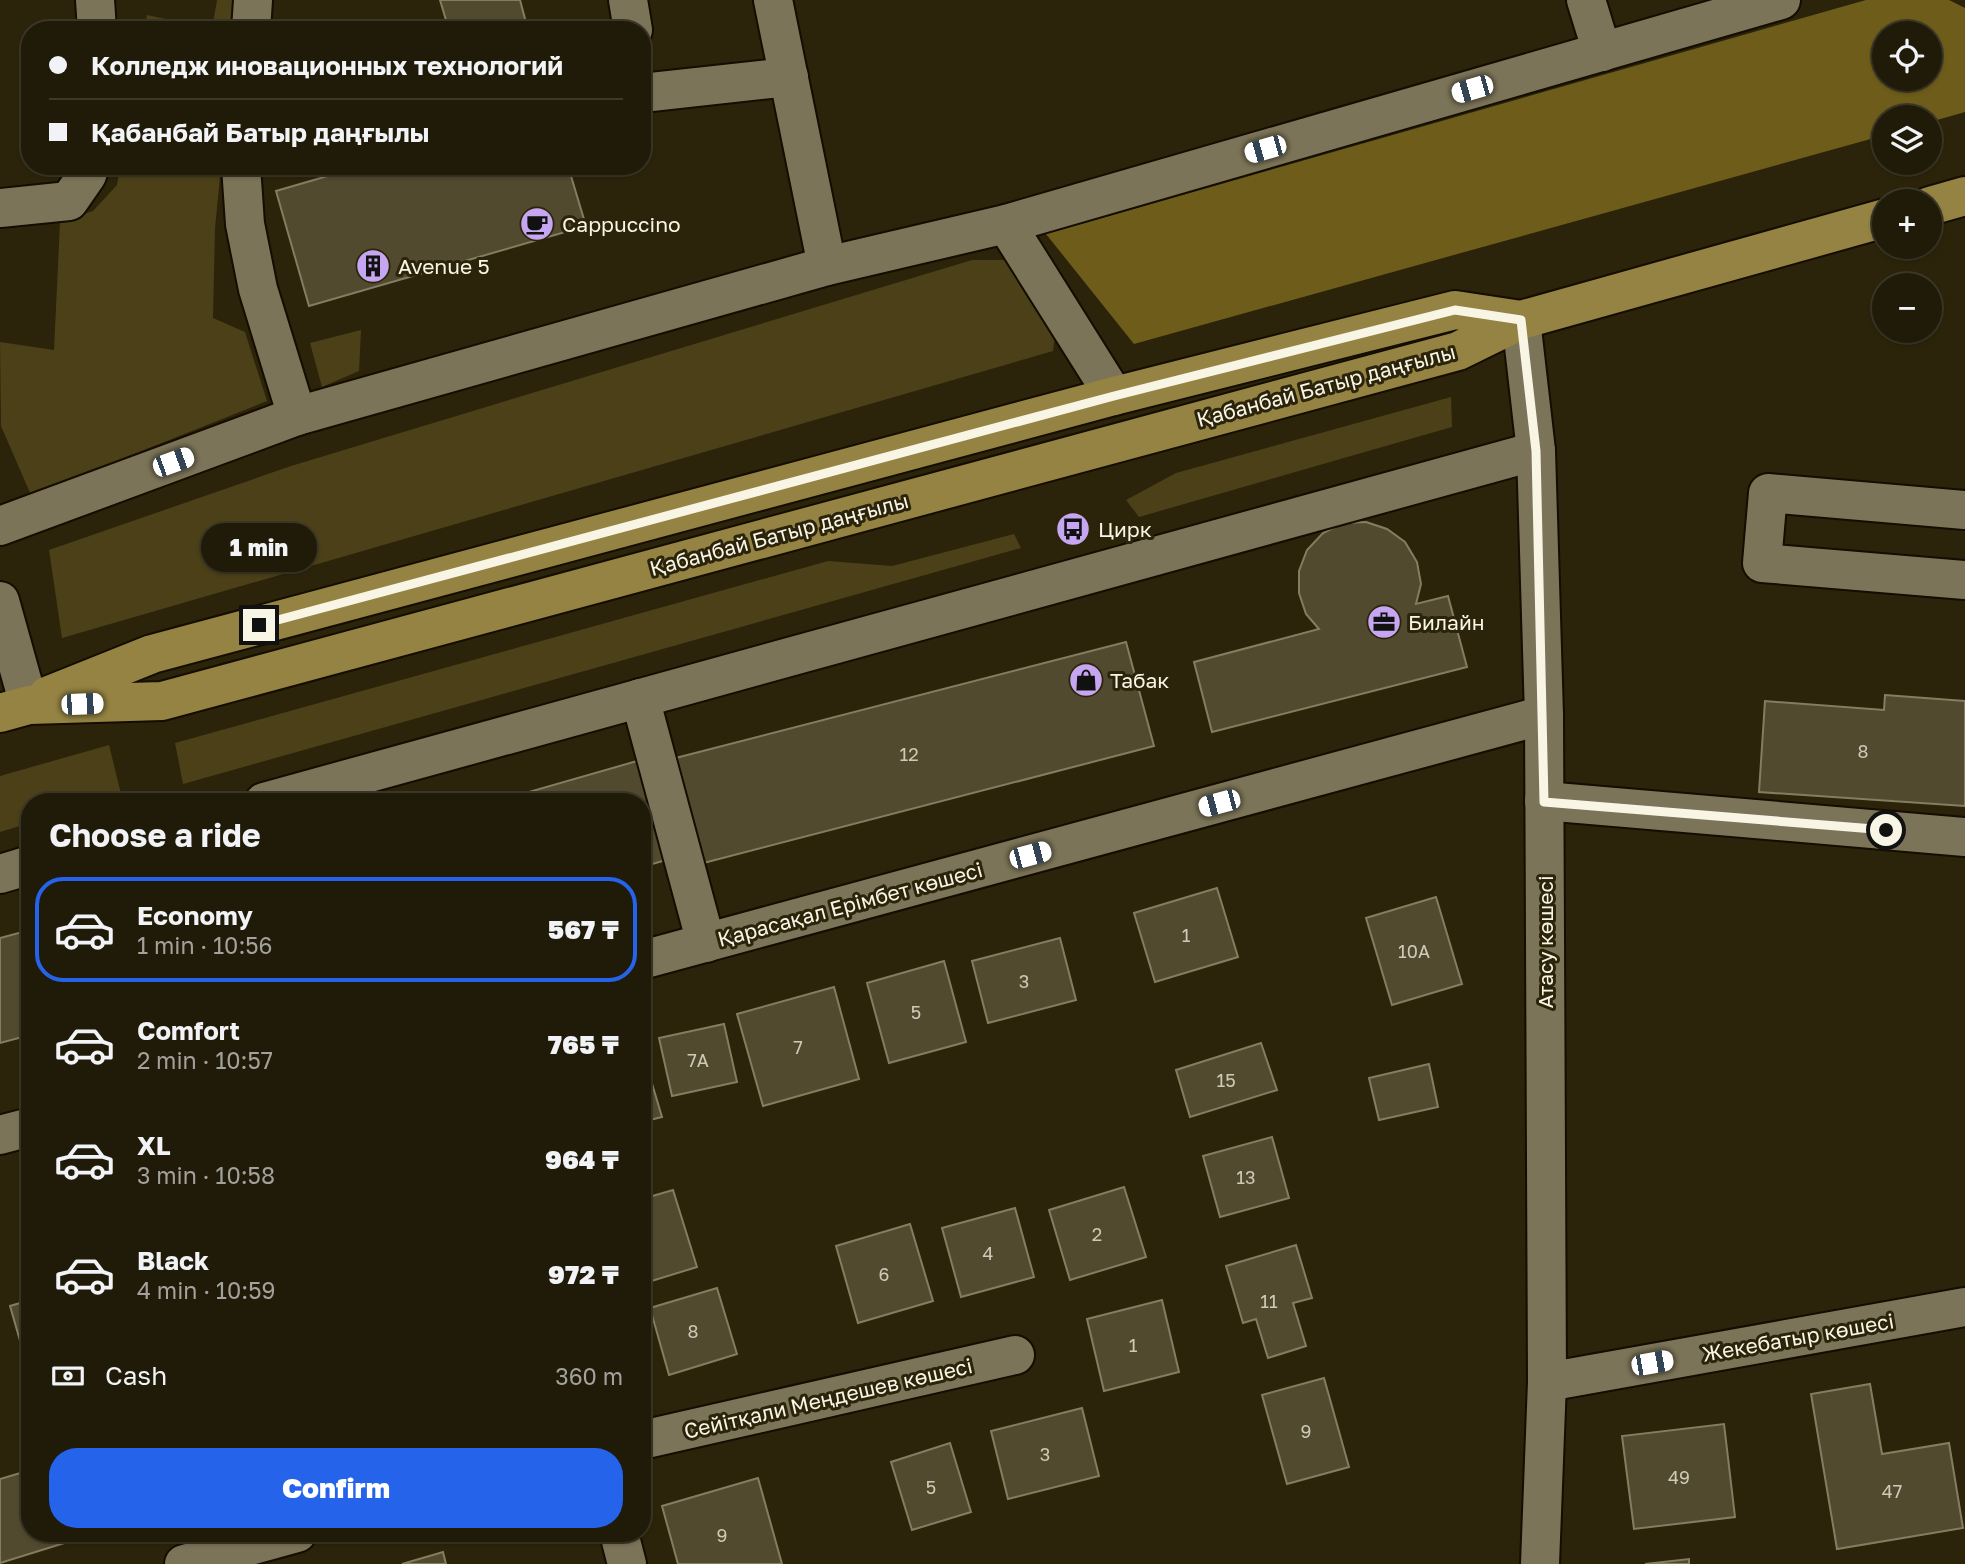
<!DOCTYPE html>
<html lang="en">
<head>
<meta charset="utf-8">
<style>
	:root { --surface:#201b08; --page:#282412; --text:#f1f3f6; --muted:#a2a19c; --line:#3d3929; --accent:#2563eb }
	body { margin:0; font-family:"Golos Text",sans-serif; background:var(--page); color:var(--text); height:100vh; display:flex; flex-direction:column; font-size:26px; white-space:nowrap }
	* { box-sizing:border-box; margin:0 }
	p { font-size:23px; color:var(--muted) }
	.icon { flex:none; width:38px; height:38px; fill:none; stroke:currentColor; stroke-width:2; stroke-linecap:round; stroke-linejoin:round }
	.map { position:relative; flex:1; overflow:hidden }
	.sheet { position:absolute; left:21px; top:793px; width:630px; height:749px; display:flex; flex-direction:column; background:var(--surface); border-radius:28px; box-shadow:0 2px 5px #0004,0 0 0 2px var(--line) }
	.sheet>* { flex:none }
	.top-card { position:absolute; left:21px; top:21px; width:630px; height:154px; border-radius:28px; box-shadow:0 2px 5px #0004,0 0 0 2px var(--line); display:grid; align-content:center; height:154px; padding:0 28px; background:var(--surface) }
	.buttons { position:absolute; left:1872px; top:21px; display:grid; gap:14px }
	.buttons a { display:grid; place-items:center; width:70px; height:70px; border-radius:50%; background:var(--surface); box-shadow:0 2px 5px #0004,0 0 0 2px var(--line); font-size:35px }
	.end { position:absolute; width:32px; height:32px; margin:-16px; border:9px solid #f9f5e5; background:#111; box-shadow:0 0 0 4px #111 }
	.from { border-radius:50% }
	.bubble { position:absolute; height:49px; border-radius:24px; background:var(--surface); box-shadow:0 2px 5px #0004,0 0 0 2px var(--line); font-size:23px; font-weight:800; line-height:49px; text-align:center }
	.car { position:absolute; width:21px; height:42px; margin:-21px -10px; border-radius:9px; box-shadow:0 0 5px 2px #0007; background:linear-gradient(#fff 24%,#345 0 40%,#fff 0 76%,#345 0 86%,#fff 0) }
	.top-card b { display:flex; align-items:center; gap:24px; height:66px; font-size:26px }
	.top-card b+b { border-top:2px solid var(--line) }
	.top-card i { width:18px; height:18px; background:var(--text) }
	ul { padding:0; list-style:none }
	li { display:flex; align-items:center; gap:21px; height:105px; margin:0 14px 10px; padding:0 14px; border:4px solid transparent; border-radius:28px }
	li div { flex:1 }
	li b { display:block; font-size:26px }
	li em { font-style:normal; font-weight:800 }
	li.current { border-color:var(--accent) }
	li>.icon { width:63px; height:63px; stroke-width:1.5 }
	h2 { padding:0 28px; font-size:32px; line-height:84px }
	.pay { display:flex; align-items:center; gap:18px; height:77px; padding:0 28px; font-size:26px }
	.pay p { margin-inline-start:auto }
	.primary-button { display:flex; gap:14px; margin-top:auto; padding:14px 28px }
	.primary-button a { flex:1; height:80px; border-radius:28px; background:var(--accent); color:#fff; font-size:28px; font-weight:800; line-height:80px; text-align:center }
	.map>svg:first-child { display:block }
</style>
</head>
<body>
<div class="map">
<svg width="1965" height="1564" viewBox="0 0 1965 1564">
	<rect width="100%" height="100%" fill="#2b240a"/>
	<!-- green -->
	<g fill="#4b4017">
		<path d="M217 0H238L235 30H144L147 15 212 29Z"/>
		<path d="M120 166H221L215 228 213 318 245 332 267 401 31 495 1 426 0 342 54 350 60 222 93 211 117 185Z"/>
		<path d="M972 260H1012L1057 320 1053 351 62 638 49 550 291 466Z"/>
		<path d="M361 330 359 371 322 387 310 343Z"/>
		<path d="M1451 397 1452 427 1139 517 1126 500 1176 473Z"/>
		<path d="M1014 534 1021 548 183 784 175 743 828 561 892 566Z"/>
		<path d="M109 745 122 798 110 802H30V823L0 832V776Z"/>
	</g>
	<!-- forest -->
	<path fill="#6e5c1a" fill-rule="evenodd" d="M1866 0H1949L1965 8V112L1930 122V117H1885V135L1134 344 1046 234ZM1885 33H1930V79H1885Z"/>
	<!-- building -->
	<g fill="#524a2f" stroke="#857d60" stroke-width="2">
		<path d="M440 0H520L528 30H449Z"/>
		<path d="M362 166H568L586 226 309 306 276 191Z"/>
		<path d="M1366 522 1387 529 1405 542 1417 562 1421 584 1416 604 1448 596 1467 667 1212 732 1194 662 1319 629 1306 614 1299 593V571L1307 550 1323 533 1343 523Z"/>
		<path d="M1126 642 1154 746 692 866 664 761Z"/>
		<path d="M1885 695 1965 701V806L1759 792 1765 701 1884 710Z"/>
		<path d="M651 757 680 856 642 867V802H494Z"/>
		<path d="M1217 888 1238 957 1155 982 1134 913Z"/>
		<path d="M1436 897 1462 984 1392 1005 1366 918Z"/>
		<path d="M30 930V1035L0 1043V938Z"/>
		<path d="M1060 938 1076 1000 988 1023 972 961Z"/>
		<path d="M944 961 966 1042 889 1063 867 983Z"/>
		<path d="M834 987 859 1079 763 1106 737 1014Z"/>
		<path d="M724 1024 737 1082 672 1096 659 1038Z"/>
		<path d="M1261 1043 1277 1090 1190 1117 1176 1070Z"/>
		<path d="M642 1050 662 1117 642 1122Z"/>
		<path d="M1429 1064 1438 1107 1379 1120 1369 1078Z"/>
		<path d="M1272 1137 1289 1198 1220 1217 1203 1156Z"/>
		<path d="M1124 1187 1146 1257 1070 1280 1049 1210Z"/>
		<path d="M673 1190 697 1267 642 1284V1199Z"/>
		<path d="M1015 1208 1034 1277 961 1297 942 1228Z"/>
		<path d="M910 1224 933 1301 858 1323 836 1246Z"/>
		<path d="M1296 1245 1312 1298 1293 1303 1306 1346 1268 1358 1256 1319 1243 1323 1226 1266Z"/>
		<path d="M717 1288 737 1354 669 1375 650 1308Z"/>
		<path d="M30 1300V1364L27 1365 10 1306Z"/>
		<path d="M1162 1300 1179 1372 1104 1391 1087 1319Z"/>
		<path d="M1324 1378 1349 1467 1287 1484 1262 1395Z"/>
		<path d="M1870 1384 1882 1454 1949 1443 1963 1528 1837 1549 1811 1394Z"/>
		<path d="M1082 1408 1099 1476 1008 1499 991 1431Z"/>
		<path d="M1724 1424 1735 1517 1634 1529 1622 1436Z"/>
		<path d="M950 1443 971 1512 912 1530 891 1462Z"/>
		<path d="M30 1470V1533H72L74 1540 0 1563V1479Z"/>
		<path d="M758 1478 782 1564H678L662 1506Z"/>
		<path d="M88 1533H115L90 1541Z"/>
		<path d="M443 1552 446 1564H402Z"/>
		<path d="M1689 1559V1564H1645Z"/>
	</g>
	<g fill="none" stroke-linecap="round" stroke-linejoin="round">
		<!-- minor casing -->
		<g stroke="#140d00" stroke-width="42">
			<g id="minor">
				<path d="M95 0 97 30"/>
				<path d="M628 0 633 30"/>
				<path d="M773 0 827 266"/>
				<path d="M1586 0 1602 52"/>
				<path d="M251 30 253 0"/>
				<path d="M642 93 789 77"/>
				<path d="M241 166 245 224 258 289 297 416"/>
				<path d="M0 208 69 201 87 175 90 166"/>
				<path d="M1006 224 1114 396"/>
				<path d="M1521 320 1536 451 1544 715 1547 1382 1540 1564"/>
				<path d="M1965 510 1768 493 1762 563 1965 580"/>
				<path d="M0 526 297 416 827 266 1006 224 1781 0"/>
				<path d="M0 601 29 705"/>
				<path d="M640 698 706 943"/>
				<path d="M1544 801 1965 837"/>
				<path d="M264 802 1536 451"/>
				<path d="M0 874 30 865"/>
				<path d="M642 960 1544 715"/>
				<path d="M0 1135 30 1127"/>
				<path d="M1547 1382 1965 1307"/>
				<path d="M642 1440 1015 1355"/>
				<path d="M619 1533 627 1564"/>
				<path d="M184 1564 297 1533"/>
			</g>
		</g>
		<!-- major casing -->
		<g stroke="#140d00" stroke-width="42">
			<g id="major">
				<path d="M1930 206 1965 196"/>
				<path d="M47 696 152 654 1114 396 1455 310 1521 320"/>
				<path d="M0 713 29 705 162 701 1458 351 1521 320 1885 218"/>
			</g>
		</g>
		<!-- minor -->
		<use href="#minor" stroke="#7c7458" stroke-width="38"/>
		<!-- major -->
		<use href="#major" stroke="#948343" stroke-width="38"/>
	</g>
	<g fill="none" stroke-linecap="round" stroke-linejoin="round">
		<!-- route -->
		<path stroke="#f9f5e5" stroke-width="9" d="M259 625 1114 396 1455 310 1521 320 1536 451 1544 802 1886 830"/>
	</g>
	<!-- icons -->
	<defs>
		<g id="cafe-disc" transform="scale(1.75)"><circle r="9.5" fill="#c6a6f0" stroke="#2b240a"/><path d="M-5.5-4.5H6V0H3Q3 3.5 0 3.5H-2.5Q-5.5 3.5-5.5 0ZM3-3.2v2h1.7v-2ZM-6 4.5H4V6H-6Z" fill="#111"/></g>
		<g id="building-disc" transform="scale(1.75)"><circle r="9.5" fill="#c6a6f0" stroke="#2b240a"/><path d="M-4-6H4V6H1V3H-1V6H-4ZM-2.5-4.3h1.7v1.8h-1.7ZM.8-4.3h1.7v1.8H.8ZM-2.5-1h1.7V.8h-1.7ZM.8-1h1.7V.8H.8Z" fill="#111"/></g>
		<g id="bus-disc" transform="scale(1.75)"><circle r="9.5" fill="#c6a6f0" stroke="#2b240a"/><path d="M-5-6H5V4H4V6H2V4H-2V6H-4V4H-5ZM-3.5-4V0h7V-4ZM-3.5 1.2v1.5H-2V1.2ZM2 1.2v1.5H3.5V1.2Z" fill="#111"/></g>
		<g id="office-disc" transform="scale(1.75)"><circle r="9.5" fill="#c6a6f0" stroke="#2b240a"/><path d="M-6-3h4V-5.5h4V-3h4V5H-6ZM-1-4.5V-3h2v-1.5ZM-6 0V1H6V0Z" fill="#111"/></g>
		<g id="shop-disc" transform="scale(1.75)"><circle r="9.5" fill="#c6a6f0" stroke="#2b240a"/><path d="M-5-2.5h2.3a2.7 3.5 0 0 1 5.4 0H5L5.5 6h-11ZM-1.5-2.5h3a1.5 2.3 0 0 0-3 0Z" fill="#111"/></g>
	</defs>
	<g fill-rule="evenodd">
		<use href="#cafe-disc" x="537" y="224"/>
		<use href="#building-disc" x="373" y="266"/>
		<use href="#bus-disc" x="1073" y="529"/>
		<use href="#office-disc" x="1384" y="622"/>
		<use href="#shop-disc" x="1086" y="680"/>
	</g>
	<g text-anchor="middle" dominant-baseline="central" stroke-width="6" stroke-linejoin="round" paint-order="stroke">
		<!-- number labels -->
		<g font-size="18" fill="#cfcab8">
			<text x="1863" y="751">8</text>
			<text x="909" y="754">12</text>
			<text x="1186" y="935">1</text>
			<text x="1414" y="951">10А</text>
			<text x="1024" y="981">3</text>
			<text x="916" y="1012">5</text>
			<text x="798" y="1047">7</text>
			<text x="698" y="1060">7А</text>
			<text x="1226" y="1080">15</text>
			<text x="1246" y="1177">13</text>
			<text x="1097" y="1234">2</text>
			<text x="988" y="1253">4</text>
			<text x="884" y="1274">6</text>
			<text x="1269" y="1301">11</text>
			<text x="693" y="1331">8</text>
			<text x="1133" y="1345">1</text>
			<text x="1306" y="1431">9</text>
			<text x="1045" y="1454">3</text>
			<text x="1679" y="1477">49</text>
			<text x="931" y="1487">5</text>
			<text x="1892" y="1491">47</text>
			<text x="722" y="1535">9</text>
		</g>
		<!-- poi labels -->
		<g font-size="21" fill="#f9f5e5" stroke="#2b240a" text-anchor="start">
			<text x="562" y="224">Cappuccino</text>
			<text x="398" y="266">Avenue 5</text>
			<text x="1098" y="529">Цирк</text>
			<text x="1408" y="622">Билайн</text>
			<text x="1110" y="680">Табак</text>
		</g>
		<!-- street labels -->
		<g font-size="21" fill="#f9f5e5" stroke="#2b240a">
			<text transform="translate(1326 385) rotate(-15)">Қабанбай Батыр даңғылы</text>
			<text transform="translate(779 534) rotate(-15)">Қабанбай Батыр даңғылы</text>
			<text transform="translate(850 904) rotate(-15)">Қарасақал Ерімбет көшесі</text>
			<text transform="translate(1545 942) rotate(-90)">Атасу көшесі</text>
			<text transform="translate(1798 1337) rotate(-10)">Жекебатыр көшесі</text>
			<text transform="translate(828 1398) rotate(-13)">Сейітқали Меңдешев көшесі</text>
		</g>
	</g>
</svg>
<div class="buttons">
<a><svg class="icon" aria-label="locate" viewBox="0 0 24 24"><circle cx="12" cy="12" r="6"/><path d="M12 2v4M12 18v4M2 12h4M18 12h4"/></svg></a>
<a><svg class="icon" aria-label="layers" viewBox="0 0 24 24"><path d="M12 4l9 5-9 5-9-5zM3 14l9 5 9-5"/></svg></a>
<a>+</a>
<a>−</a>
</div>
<i class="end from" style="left:1886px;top:830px"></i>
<i class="end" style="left:259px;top:625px"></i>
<div class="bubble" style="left:201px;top:523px;width:116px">1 min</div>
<i class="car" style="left:1472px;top:89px;rotate:254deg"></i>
<i class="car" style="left:1265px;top:149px;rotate:254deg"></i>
<i class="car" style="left:173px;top:462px;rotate:70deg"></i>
<i class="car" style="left:82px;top:704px;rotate:88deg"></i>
<i class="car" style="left:1219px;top:803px;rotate:255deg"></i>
<i class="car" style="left:1030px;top:855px;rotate:75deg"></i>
<i class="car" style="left:1652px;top:1363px;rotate:80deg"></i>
<div class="top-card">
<b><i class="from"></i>Колледж иновационных технологий</b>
<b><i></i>Қабанбай Батыр даңғылы</b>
</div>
<section class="sheet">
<h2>Choose a ride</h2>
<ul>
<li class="current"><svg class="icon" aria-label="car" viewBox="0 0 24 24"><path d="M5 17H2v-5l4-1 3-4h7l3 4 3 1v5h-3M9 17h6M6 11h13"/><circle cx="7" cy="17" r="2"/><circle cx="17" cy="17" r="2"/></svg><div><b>Economy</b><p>1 min · 10:56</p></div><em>567 ₸</em></li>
<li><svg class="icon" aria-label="car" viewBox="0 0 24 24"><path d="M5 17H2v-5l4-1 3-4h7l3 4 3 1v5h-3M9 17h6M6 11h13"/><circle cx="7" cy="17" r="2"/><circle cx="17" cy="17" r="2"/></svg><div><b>Comfort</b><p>2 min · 10:57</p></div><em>765 ₸</em></li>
<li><svg class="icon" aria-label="car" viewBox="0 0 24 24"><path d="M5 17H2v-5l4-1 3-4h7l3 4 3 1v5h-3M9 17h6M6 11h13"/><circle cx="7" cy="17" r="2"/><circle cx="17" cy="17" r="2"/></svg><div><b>XL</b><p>3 min · 10:58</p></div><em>964 ₸</em></li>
<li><svg class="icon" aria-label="car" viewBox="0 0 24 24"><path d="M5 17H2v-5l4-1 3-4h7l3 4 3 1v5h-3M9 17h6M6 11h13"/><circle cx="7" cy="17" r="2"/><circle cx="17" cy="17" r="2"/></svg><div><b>Black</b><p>4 min · 10:59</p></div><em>972 ₸</em></li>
</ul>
<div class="pay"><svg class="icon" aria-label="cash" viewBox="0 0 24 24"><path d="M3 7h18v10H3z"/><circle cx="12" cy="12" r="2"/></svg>Cash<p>360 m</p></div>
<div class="primary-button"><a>Confirm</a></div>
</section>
</div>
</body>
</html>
